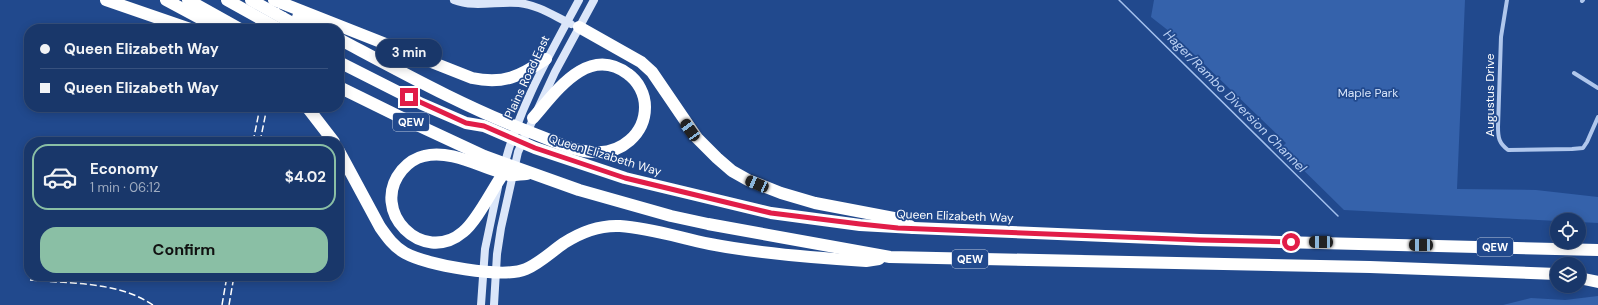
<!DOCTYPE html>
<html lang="en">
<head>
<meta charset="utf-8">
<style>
	:root { --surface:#19376a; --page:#223f70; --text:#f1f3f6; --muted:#9facc1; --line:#37517e; --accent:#8abfa5 }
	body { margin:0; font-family:"DM Sans",sans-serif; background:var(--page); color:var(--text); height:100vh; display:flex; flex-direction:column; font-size:15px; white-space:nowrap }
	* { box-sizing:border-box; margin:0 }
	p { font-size:13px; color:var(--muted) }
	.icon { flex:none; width:22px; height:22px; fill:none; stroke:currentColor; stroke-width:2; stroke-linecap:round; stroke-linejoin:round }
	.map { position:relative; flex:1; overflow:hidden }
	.drawer { position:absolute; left:24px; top:137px; width:320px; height:144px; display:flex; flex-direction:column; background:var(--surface); border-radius:16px; box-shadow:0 2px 10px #0003,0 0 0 1px var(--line) }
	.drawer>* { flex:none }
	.hud { position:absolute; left:24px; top:24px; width:320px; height:88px; border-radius:16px; box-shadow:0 2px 10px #0003,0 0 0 1px var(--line); display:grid; align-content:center; height:88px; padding:0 16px; background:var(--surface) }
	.tools { position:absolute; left:1550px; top:213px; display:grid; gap:8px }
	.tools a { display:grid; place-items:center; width:36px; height:36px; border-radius:50%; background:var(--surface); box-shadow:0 2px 10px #0003,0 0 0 1px var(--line); font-size:20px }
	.end { position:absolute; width:18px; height:18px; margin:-9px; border:5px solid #e11d48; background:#fff; box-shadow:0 0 0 2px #fff }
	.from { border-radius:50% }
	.bubble { position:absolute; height:28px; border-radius:14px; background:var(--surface); box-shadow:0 2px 10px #0003,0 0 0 1px var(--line); font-size:13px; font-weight:700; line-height:28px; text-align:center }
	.car { position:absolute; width:12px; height:24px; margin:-12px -6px; border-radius:5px; box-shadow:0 0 3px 1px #0007; background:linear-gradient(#222 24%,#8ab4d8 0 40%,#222 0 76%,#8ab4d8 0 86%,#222 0) }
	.hud b { display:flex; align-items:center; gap:14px; height:38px; font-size:15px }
	.hud b+b { border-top:1px solid var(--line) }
	.hud i { width:10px; height:10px; background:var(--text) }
	ul { padding:7px 0 0; list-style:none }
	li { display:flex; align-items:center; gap:12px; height:66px; margin:0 8px 6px; padding:0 8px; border:2px solid var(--line); border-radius:16px }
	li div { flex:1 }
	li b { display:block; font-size:15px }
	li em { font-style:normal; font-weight:700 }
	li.on { border-color:var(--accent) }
	li>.icon { width:36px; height:36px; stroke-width:1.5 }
	.button { display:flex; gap:8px; margin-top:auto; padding:8px 16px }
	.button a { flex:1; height:46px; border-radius:16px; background:var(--accent); color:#111; font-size:16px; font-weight:700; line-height:46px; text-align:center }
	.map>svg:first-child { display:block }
</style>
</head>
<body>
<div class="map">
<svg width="1598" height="305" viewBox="0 0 1598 305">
	<rect width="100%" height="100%" fill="#21498d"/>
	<!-- green -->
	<g fill="#3562ab">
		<path d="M1154 0H1465L1457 189 1536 190 1598 197V223L1579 222V220L1557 221 1344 210 1281 148 1286 143 1174 35 1151 17Z"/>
		<path d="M1598 296V305H1503L1531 298 1565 300Z"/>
	</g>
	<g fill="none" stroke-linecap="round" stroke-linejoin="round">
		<!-- stream -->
		<path stroke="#a3c0ed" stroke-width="1.5" d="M1119 0 1338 216"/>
		<!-- street -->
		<g stroke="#b0c7ec" stroke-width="4">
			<path d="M1507 0 1501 37 1498 127C1498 138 1499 143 1508 150L1572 149 1583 148 1587 142 1598 117"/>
			<path d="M1582 1 1583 0"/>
			<path d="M1574 73 1598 88"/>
		</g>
		<!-- secondary -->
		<g stroke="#dbe6f9" stroke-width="8">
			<path d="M454 0C474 8 498 1 519 3 538 5 554 16 571 24"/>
			<path d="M504 166C519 107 550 54 579 0"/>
			<path d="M481 305 485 249 498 187"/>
			<path d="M494 305 497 254 501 228 518 152 555 72 594 0"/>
		</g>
		<!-- highway -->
		<g stroke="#fff" stroke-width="12">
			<path d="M106 0 190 29"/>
			<path d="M166 0 220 29"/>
			<path d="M188 0 240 29"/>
			<path d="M227 0 279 29"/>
			<path d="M251 0 303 29"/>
			<path d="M274 0 472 78C504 85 520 76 546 59"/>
			<path d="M298 17 320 29"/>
			<path d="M579 27 641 62 652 72 697 138 717 158 732 171 748 180 781 193 815 203 899 219 913 228"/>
			<path d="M339 39C403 73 466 108 535 134 554 141 574 152 595 152 621 154 645 134 645 107 645 94 638 81 628 74 588 44 556 92 533 118"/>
			<path d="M339 62 422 104 466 123 484 126 535 148 625 178 771 213 860 225 914 228 1200 240 1598 250"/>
			<path d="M339 87 398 116 484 156 579 190 671 216 708 224 890 257 1370 267 1557 274"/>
			<path d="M307 107 334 142"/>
			<path d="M339 151 380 227C387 237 394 247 405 253 427 265 503 279 526 269 540 263 551 252 564 243 581 232 600 225 620 226 651 228 680 238 710 244 761 254 814 258 866 261L879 259"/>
			<path d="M501 177C491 192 476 222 463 232 423 266 368 211 402 170 408 163 415 158 424 156 447 150 473 163 494 170 499 171 504 174 509 175 514 176 521 174 527 174"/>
			<path d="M1579 278 1598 282"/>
		</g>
		<!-- rail -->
		<g stroke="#fff" stroke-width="1.5" stroke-dasharray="7 3" stroke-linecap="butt">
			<path d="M275 29 280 0"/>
			<path d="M282 29 288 0"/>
			<path d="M253 142 260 107"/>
			<path d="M260 142 267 107"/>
			<path d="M30 280C71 284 117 281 153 305"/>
			<path d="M222 305 227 276"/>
			<path d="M229 305 234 276"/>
		</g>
	</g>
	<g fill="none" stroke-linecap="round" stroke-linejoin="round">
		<!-- route -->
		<path stroke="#e11d48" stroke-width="5" d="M409 97 466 123 484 126 535 148 625 178 771 213 860 224 898 228 1200 240 1291 242"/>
	</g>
	<g text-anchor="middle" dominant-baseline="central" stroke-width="3.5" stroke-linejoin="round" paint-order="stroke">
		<!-- shield labels -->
		<g fill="#21498d" stroke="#bcc8dd" stroke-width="1">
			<rect x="393" y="113" width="36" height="18" rx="3"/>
			<rect x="1477" y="238" width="36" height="18" rx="3"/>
			<rect x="952" y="250" width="36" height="18" rx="3"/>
		</g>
		<g font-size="11" font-weight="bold" fill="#fff">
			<text x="411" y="122">QEW</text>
			<text x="1495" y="247">QEW</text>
			<text x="970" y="259">QEW</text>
		</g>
		<!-- street labels -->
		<g font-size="12" fill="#fff" stroke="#21498d">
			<text transform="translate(527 77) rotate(-65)">Plains Road East</text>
			<text transform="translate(1490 95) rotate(-90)">Augustus Drive</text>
			<text transform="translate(605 155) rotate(17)">Queen Elizabeth Way</text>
			<text transform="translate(955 216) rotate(2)">Queen Elizabeth Way</text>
		</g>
		<!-- park labels -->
		<g font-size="12" fill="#d5e3f9" stroke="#21498d">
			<text x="1368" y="93">Maple Park</text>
		</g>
		<!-- water labels -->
		<g font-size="13" font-style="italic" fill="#bcd1f3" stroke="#21498d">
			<text transform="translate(1235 101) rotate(45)">Hager/Rambo Diversion Channel</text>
		</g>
	</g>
</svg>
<div class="tools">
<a><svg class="icon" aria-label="locate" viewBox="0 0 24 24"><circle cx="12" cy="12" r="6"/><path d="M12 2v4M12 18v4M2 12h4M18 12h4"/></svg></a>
<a><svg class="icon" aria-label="layers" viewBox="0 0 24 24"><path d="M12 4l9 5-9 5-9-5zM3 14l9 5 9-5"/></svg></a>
</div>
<i class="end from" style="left:1291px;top:242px"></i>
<i class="end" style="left:409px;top:97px"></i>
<div class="bubble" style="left:376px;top:39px;width:66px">3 min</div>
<i class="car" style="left:690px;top:130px;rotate:325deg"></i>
<i class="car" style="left:757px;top:184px;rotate:293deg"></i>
<i class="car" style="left:1321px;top:242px;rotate:271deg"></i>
<i class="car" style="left:1421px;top:245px;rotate:271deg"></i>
<div class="hud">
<b><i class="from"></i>Queen Elizabeth Way</b>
<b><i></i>Queen Elizabeth Way</b>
</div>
<section class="drawer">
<ul>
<li class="on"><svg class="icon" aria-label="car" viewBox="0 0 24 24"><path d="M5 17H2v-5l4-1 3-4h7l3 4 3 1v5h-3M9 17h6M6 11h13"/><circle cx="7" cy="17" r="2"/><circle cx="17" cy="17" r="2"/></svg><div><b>Economy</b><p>1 min · 06:12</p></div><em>$4.02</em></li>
</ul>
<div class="button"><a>Confirm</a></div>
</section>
</div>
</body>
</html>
